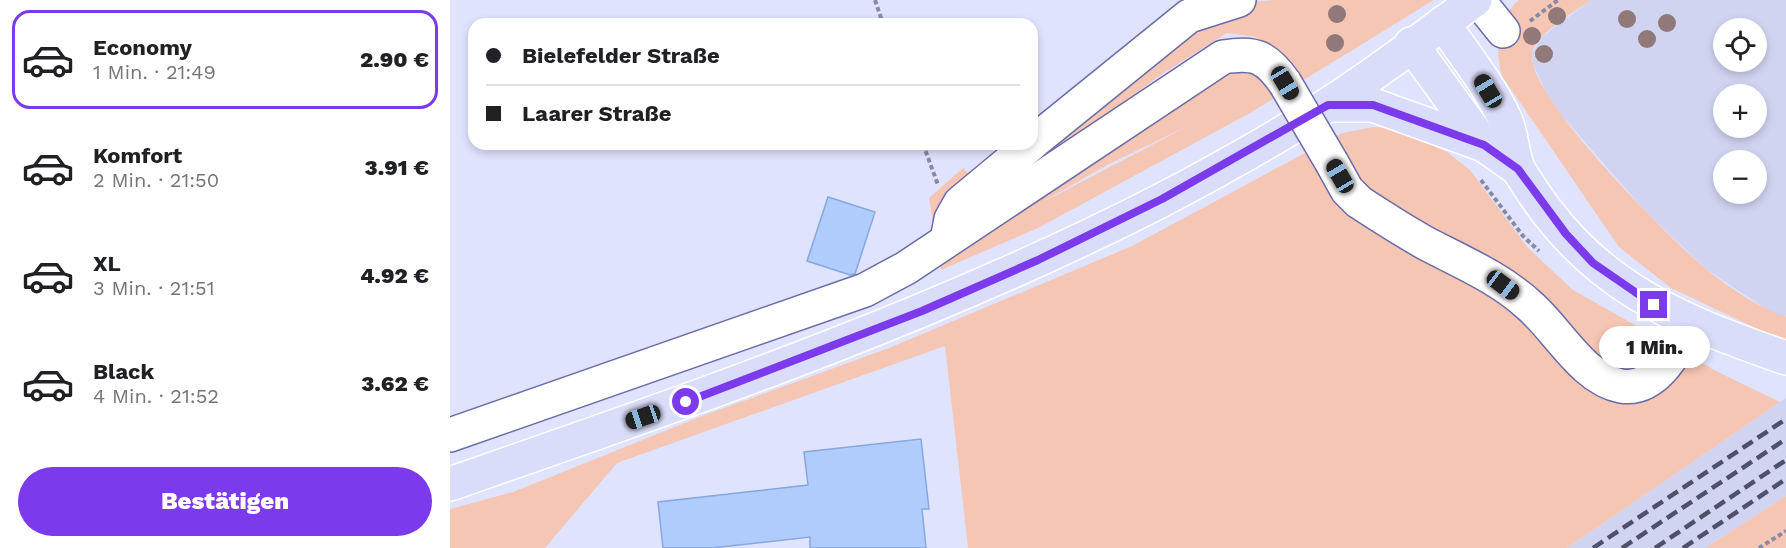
<!DOCTYPE html>
<html lang="de">
<head>
<meta charset="utf-8">
<style>
	:root { --surface:#fff; --page:#f2f2f2; --text:#202124; --muted:#757577; --line:#e0e0e0; --accent:#7c3aed }
	body { margin:0; font-family:"Work Sans",sans-serif; background:var(--page); color:var(--text); height:100vh; display:flex; flex-direction:column; font-size:22px; white-space:nowrap }
	* { box-sizing:border-box; margin:0 }
	p { font-size:20px; color:var(--muted) }
	.icon { flex:none; width:33px; height:33px; fill:none; stroke:currentColor; stroke-width:2; stroke-linecap:round; stroke-linejoin:round }
	.map { position:relative; flex:1; overflow:hidden }
	.drawer { display:flex; flex-direction:column; background:var(--surface); width:450px }
	.drawer>* { flex:none }
	.top-card { position:absolute; left:18px; top:18px; width:570px; height:132px; border-radius:18px; box-shadow:0 3px 9px #0003; display:grid; align-content:center; height:132px; padding:0 18px; background:var(--surface) }
	.buttons { position:absolute; left:1263px; top:18px; display:grid; gap:12px }
	.buttons a { display:grid; place-items:center; width:54px; height:54px; border-radius:50%; background:var(--surface); box-shadow:0 3px 9px #0003; font-size:30px }
	.end { position:absolute; width:27px; height:27px; margin:-14px; border:8px solid #7c3aed; background:#fff; box-shadow:0 0 0 3px #fff }
	.from { border-radius:50% }
	.bubble { position:absolute; height:42px; border-radius:21px; background:var(--surface); box-shadow:0 3px 9px #0003; font-size:20px; font-weight:800; line-height:42px; text-align:center }
	.car { position:absolute; width:18px; height:36px; margin:-18px -9px; border-radius:8px; box-shadow:0 0 4px 2px #0007; background:linear-gradient(#222 24%,#8ab4d8 0 40%,#222 0 76%,#8ab4d8 0 86%,#222 0) }
	.top-card b { display:flex; align-items:center; gap:21px; height:57px; font-size:22px }
	.top-card b+b { border-top:2px solid var(--line) }
	.top-card i { width:15px; height:15px; background:var(--text) }
	ul { padding:10px 0 0; list-style:none }
	li { display:flex; align-items:center; gap:18px; height:99px; margin:0 12px 9px; padding:0 6px; border:3px solid transparent; border-radius:18px }
	li div { flex:1 }
	li b { display:block; font-size:22px }
	li em { font-style:normal; font-weight:800 }
	li.selected { border-color:var(--accent) }
	li>.icon { width:54px; height:54px; stroke-width:1.5 }
	.button { display:flex; gap:12px; margin-top:auto; padding:12px 18px }
	.button a { flex:1; height:69px; border-radius:36px; background:var(--accent); color:#fff; font-size:24px; font-weight:800; line-height:69px; text-align:center }
	main { display:flex; flex:1; min-height:0 }
	.map>svg:first-child { display:block }
</style>
</head>
<body>
<main>
<section class="drawer">
<ul>
<li class="selected"><svg class="icon" aria-label="car" viewBox="0 0 24 24"><path d="M5 17H2v-5l4-1 3-4h7l3 4 3 1v5h-3M9 17h6M6 11h13"/><circle cx="7" cy="17" r="2"/><circle cx="17" cy="17" r="2"/></svg><div><b>Economy</b><p>1 Min. · 21:49</p></div><em>2.90 €</em></li>
<li><svg class="icon" aria-label="car" viewBox="0 0 24 24"><path d="M5 17H2v-5l4-1 3-4h7l3 4 3 1v5h-3M9 17h6M6 11h13"/><circle cx="7" cy="17" r="2"/><circle cx="17" cy="17" r="2"/></svg><div><b>Komfort</b><p>2 Min. · 21:50</p></div><em>3.91 €</em></li>
<li><svg class="icon" aria-label="car" viewBox="0 0 24 24"><path d="M5 17H2v-5l4-1 3-4h7l3 4 3 1v5h-3M9 17h6M6 11h13"/><circle cx="7" cy="17" r="2"/><circle cx="17" cy="17" r="2"/></svg><div><b>XL</b><p>3 Min. · 21:51</p></div><em>4.92 €</em></li>
<li><svg class="icon" aria-label="car" viewBox="0 0 24 24"><path d="M5 17H2v-5l4-1 3-4h7l3 4 3 1v5h-3M9 17h6M6 11h13"/><circle cx="7" cy="17" r="2"/><circle cx="17" cy="17" r="2"/></svg><div><b>Black</b><p>4 Min. · 21:52</p></div><em>3.62 €</em></li>
</ul>
<div class="button"><a>Bestätigen</a></div>
</section>
<div class="map">
<svg width="1336" height="548" viewBox="0 0 1336 548">
	<rect width="100%" height="100%" fill="#e0e3fe"/>
	<!-- built -->
	<g fill="#d1d4f1" fill-rule="evenodd">
		<path d="M1141 0H1336V317L1322 313 1256 269 1196 212 1101 103 1083 64 1082 53 1093 36ZM1274 28H1306V62H1274ZM1274 94H1306V128H1274ZM1274 160H1306V194H1274Z"/>
		<path d="M1336 398V496L1255 548H1117Z"/>
	</g>
	<!-- green -->
	<g fill="#f6c6b4" fill-rule="evenodd">
		<path d="M826 0H984L800 113 590 227 491 270 479 198 513 168 533 187 685 66 789 3ZM777 33 806 37 838 69 814 83 806 71 787 64 544 198 712 74ZM740 125 597 200H596L657 165Z"/>
		<path d="M1069 0H1141C1126 11 1084 35 1082 54 1078 98 1219 237 1255 268 1275 285 1311 309 1336 317V339L1314 332 1221 288 1169 247 1052 76C1045 50 1046 19 1069 0Z"/>
		<path d="M923 127 963 130 964 137 997 152 1020 170 1078 248 1123 290 1270 373 1330 402 1117 548H518L495 346 167 463 95 548H0V509L63 492 252 416 439 348 682 246 892 133Z"/>
		<path d="M1336 496V548H1255Z"/>
	</g>
	<!-- building -->
	<g fill="#b0ccfc" stroke="#86a7e0" stroke-width="1.5">
		<path d="M378 197 425 212 405 274 400 275 357 261Z"/>
		<path d="M471 439 479 509H472L476 548H360V537L262 548H213L208 502 358 485 354 452Z"/>
	</g>
	<g fill="none" stroke-linecap="round" stroke-linejoin="round">
		<!-- minor casing -->
		<g stroke="#6a6ca8" stroke-width="36">
			<g id="minor">
				<path d="M1028 0 1053 31"/>
				<path d="M582 143 739 16 789 0"/>
				<path d="M882 163 897 190 909 202C932 217 955 232 979 245 1014 263 1051 279 1080 306 1107 329 1133 379 1171 386 1206 392 1228 349 1240 323"/>
				<path d="M497 240 501 219 510 203 581 144"/>
				<path d="M0 435 415 290 456 268 773 57C805 52 816 56 835 83"/>
			</g>
		</g>
		<!-- major casing -->
		<g stroke="#fff" stroke-width="36">
			<g id="major">
				<path d="M993 23C1014 54 1039 85 1055 119 1063 135 1061 156 1070 172 1137 283 1218 317 1336 358"/>
				<path d="M961 44 1034 145 1068 169"/>
				<path d="M878 105H923L1034 145"/>
				<path d="M0 484C241 400 484 317 712 200 767 171 823 140 876 106 926 74 977 35 1025 0"/>
			</g>
		</g>
		<!-- path -->
		<g stroke="#888aa5" stroke-width="4" stroke-dasharray="4.5 3" stroke-linecap="butt">
			<path d="M425 0 433 24"/>
			<path d="M1080 21 1108 0"/>
			<path d="M473 144 488 185"/>
			<path d="M1031 180 1073 236 1089 251"/>
			<path d="M1309 548 1336 531"/>
		</g>
		<!-- minor -->
		<use href="#minor" stroke="#fff" stroke-width="33"/>
		<!-- major -->
		<use href="#major" stroke="#daddf9" stroke-width="33"/>
		<!-- rail -->
		<g stroke="#4f506a" stroke-width="4.5" stroke-dasharray="12 6" stroke-linecap="butt">
			<path d="M1143 548 1336 419"/>
			<path d="M1172 548 1336 439"/>
			<path d="M1205 548 1336 460"/>
			<path d="M1233 548 1336 479"/>
		</g>
		<!-- minor-bridge casing -->
		<g stroke="#6a6ca8" stroke-width="36" stroke-linecap="butt">
			<path id="minor-bridge" d="M835 83 882 163"/>
		</g>
		<!-- minor-bridge -->
		<use href="#minor-bridge" stroke="#fff" stroke-width="33"/>
	</g>
	<!-- trees -->
	<g fill="#917879">
		<circle cx="887" cy="14" r="9"/>
		<circle cx="1107" cy="16" r="9"/>
		<circle cx="1177" cy="19" r="9"/>
		<circle cx="1217" cy="23" r="9"/>
		<circle cx="1082" cy="36" r="9"/>
		<circle cx="1197" cy="39" r="9"/>
		<circle cx="885" cy="43" r="9"/>
		<circle cx="1094" cy="54" r="9"/>
	</g>
	<g fill="none" stroke-linecap="round" stroke-linejoin="round">
		<!-- route -->
		<path stroke="#7c3aed" stroke-width="8" d="M236 402 472 311 588 260 712 199 878 105H923L1034 145 1068 169 1116 234 1143 263 1204 305"/>
	</g>
</svg>
<div class="buttons">
<a><svg class="icon" aria-label="locate" viewBox="0 0 24 24"><circle cx="12" cy="12" r="6"/><path d="M12 2v4M12 18v4M2 12h4M18 12h4"/></svg></a>
<a>+</a>
<a>−</a>
</div>
<i class="end from" style="left:236px;top:402px"></i>
<i class="end" style="left:1204px;top:305px"></i>
<div class="bubble" style="left:1149px;top:326px;width:111px">1 Min.</div>
<i class="car" style="left:835px;top:83px;rotate:149deg"></i>
<i class="car" style="left:1038px;top:91px;rotate:329deg"></i>
<i class="car" style="left:890px;top:176px;rotate:330deg"></i>
<i class="car" style="left:1053px;top:285px;rotate:127deg"></i>
<i class="car" style="left:193px;top:417px;rotate:251deg"></i>
<div class="top-card">
<b><i class="from"></i>Bielefelder Straße</b>
<b><i></i>Laarer Straße</b>
</div>
</div>
</main>
</body>
</html>
